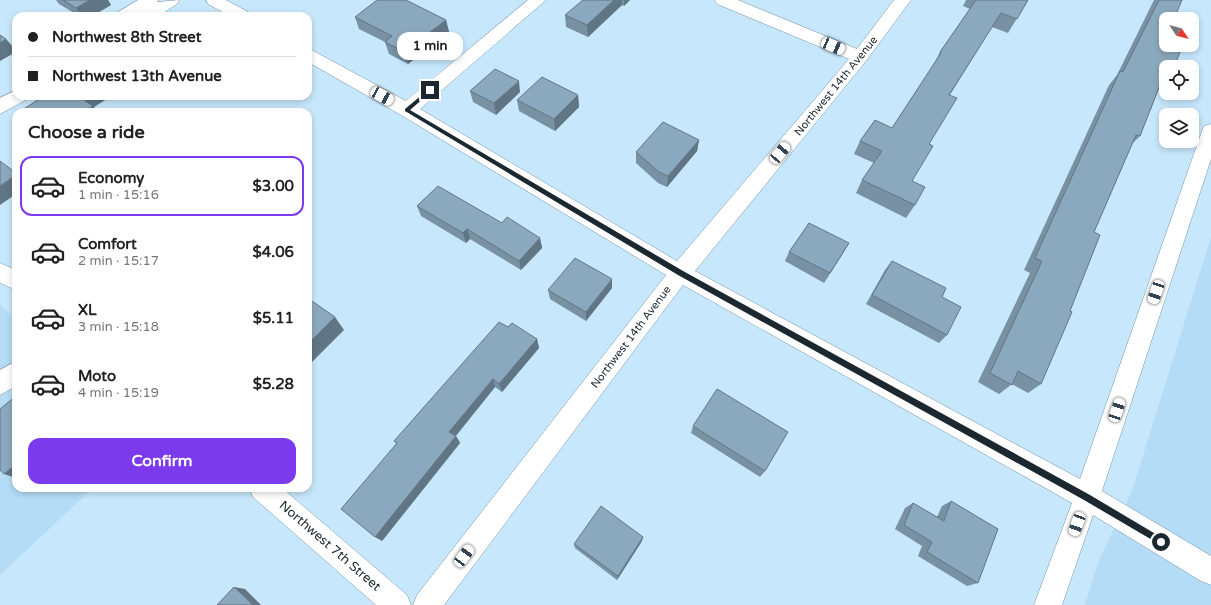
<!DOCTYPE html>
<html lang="en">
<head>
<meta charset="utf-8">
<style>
	:root { --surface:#fff; --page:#f6f6f6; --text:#222; --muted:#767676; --line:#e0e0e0; --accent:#7c3aed }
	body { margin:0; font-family:"Varela Round",sans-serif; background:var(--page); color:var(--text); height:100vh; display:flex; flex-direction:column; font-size:15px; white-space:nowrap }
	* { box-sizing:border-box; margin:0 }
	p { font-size:13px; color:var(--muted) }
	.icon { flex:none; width:22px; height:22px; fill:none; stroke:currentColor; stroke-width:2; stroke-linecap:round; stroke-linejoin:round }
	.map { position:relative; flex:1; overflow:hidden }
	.drawer { position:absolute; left:12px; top:108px; width:300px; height:384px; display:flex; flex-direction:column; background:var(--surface); border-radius:12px; box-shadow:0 2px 6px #0003 }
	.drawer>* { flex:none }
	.guide { position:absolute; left:12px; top:12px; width:300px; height:88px; border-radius:12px; box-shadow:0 2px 6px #0003; display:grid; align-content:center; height:88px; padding:0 16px; background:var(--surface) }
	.needle { width:26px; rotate:125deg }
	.controls { position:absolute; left:1159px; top:12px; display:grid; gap:8px }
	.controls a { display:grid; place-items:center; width:40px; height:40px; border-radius:8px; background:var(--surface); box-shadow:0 2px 6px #0003; font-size:20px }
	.end { position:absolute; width:18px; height:18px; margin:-9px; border:5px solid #1c2830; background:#fff; box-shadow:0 0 0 2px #fff }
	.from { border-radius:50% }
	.bubble { position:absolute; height:28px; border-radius:12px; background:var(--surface); box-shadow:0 2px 6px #0003; font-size:13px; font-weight:700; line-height:28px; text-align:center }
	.car { position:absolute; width:12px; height:24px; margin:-12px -6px; border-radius:5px; box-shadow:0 0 3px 1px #0007; background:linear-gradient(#fff 24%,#345 0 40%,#fff 0 76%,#345 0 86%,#fff 0) }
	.guide b { display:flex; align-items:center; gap:14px; height:38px; font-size:15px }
	.guide b+b { border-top:1px solid var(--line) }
	.guide i { width:10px; height:10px; background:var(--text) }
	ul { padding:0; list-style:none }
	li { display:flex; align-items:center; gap:12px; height:60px; margin:0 8px 6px; padding:0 8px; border:2px solid transparent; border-radius:12px }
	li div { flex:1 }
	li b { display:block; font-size:15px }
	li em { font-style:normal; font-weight:700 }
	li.active { border-color:var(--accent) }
	li>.icon { width:36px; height:36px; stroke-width:1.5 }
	h2 { padding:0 16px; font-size:18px; line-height:48px }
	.action { display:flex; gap:8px; margin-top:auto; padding:8px 16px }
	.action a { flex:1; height:46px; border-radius:12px; background:var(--accent); color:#fff; font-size:16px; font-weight:700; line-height:46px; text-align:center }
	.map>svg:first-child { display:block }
</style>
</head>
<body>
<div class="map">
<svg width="1211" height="605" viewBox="0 0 1211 605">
	<rect width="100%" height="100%" fill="#c7e7fc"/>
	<!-- built -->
	<g fill="#b4dcf6">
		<path d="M1211 237V605H1085L1099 560 1132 491Z"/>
		<path d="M0 305 16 319V488H93L0 575Z"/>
	</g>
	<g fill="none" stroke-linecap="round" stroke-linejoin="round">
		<!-- minor casing -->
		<g stroke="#7593a7" stroke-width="1">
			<g id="minor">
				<path d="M138 0H158L157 2 179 0 177 4 158 16H138L139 14 136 16H116L118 12Z"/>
				<path d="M206 0H226L248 12 250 16H230L208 4Z"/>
				<path d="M528 0H546L420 109 677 261 849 59 717 4 715 0H738L857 49 894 0H911L866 61 695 271 1080 479 1202 131 1204 126 1211 124V159L1102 491 1211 556V585L1201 581 1093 515 1062 605H1034L1072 503 683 285 444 605H413L417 595 666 275 401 115 308 62V48L406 101Z"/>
				<path d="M16 90V96H27L24 101 0 114V98Z"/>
				<path d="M0 263 16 270V290L0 283Z"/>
				<path d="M16 361V386L0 395V370Z"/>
				<path d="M249 488H282L407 595 411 605H376L253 497Z"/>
			</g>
		</g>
		<!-- minor -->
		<use href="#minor" fill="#fff" fill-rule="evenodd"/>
	</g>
	<!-- wall -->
	<g fill="#7891a3">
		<path d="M56 0H108L111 5 92 16H79L59 4Z"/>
		<path d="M583 0H630L624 6 622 5 588 37 566 27 565 15Z"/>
		<path d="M966 0H1028L1008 33 992 27 949 95 929 144 912 181 915 205 906 218 856 193 862 180 874 163 854 154 860 141 892 128 933 66 940 52 970 9 963 6Z"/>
		<path d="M1154 0H1182L1166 19V79L1160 86 1140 136 1132 144 1094 232 1041 384 1028 393 1012 384 999 394 978 382 1030 273 1024 270 1109 85 1117 75Z"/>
		<path d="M355 17 446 20 449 32 408 64 389 54 385 42 359 29Z"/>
		<path d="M470 91 520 92 496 115 473 102Z"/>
		<path d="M578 95 579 107 555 131 519 111 517 100Z"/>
		<path d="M699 140 697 151 667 187 658 183 636 163V152Z"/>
		<path d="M417 206 502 223 540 238 542 248 521 270 470 239 466 243 421 216Z"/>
		<path d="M849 243 843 253 824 283 785 261 789 252Z"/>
		<path d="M892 261 942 297 947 335 939 343 866 304 885 270Z"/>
		<path d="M612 279V288L586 321 550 299 548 290Z"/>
		<path d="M508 327 537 339 539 348 502 392 495 387 456 436 460 443 382 541 397 444 394 441Z"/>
		<path d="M693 426 765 471 760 477 691 433Z"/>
		<path d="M951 501 978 583 967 586 918 556 922 546 895 529 905 508 913 503 937 517 942 506Z"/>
		<path d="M642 541 617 580 575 548 574 544Z"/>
	</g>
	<!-- shaded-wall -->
	<g fill="#617685">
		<path d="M90 0H108L111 5 92 16H82L76 8Z"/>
		<path d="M614 0H622V5L588 37 587 25Z"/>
		<path d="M624 0H630L624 6Z"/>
		<path d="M1001 13 992 27 941 109 949 95Z"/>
		<path d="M446 20 449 32 408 64 404 52Z"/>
		<path d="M6 39 16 50V52L0 61V43Z"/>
		<path d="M519 81 520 92 496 115 494 103Z"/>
		<path d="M578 95 579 107 555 131 554 119Z"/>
		<path d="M83 96H110V97L94 107 99 112H84L81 98Z"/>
		<path d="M699 140 697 151 667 187 668 176Z"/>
		<path d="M16 175V194L0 205V186Z"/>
		<path d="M467 229 470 239 466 243 463 233Z"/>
		<path d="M540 238 542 248 521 270 519 261Z"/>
		<path d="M849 243 843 253 824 283 830 273Z"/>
		<path d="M612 279V288L586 321V312Z"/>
		<path d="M335 317 344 330 308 366V344Z"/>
		<path d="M537 339 539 348 502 392 499 384Z"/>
		<path d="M308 367 312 372 308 376Z"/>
		<path d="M493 379 495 387 453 439 449 432Z"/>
		<path d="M456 436 460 443 382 541 375 537Z"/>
		<path d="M16 464V478L4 474Z"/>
		<path d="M643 537 642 541 617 580 618 576Z"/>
		<path d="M234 587 245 589 261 605H253Z"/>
	</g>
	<!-- building -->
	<g fill="#8ba9be" stroke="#617685">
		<path d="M63 0H90L76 8Z"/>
		<path d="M377 0H406L446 20 404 52 385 42 392 36 355 17Z"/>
		<path d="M583 0H614L587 25 565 15Z"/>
		<path d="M976 0H1028L1017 19 1001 13 949 95 957 98 929 144 933 146 912 181 925 187 915 205 862 180 882 151 860 141 875 120 892 128 941 53 940 52Z"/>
		<path d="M1159 0H1182L1174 19H1166V45H1183L1174 67H1166V72H1165L1140 136 1136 135 1094 232 1100 235 1070 311 1072 312 1041 384 1018 371 1012 385 990 373 1042 261 1035 258 1120 71 1123 72Z"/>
		<path d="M0 35 6 39 0 43Z"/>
		<path d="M495 69 519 81 494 103 470 91Z"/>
		<path d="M542 77 578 95 554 119 517 100Z"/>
		<path d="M44 96H83L81 98 93 106 84 112H25L22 110Z"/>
		<path d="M663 122 699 140 668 176 659 172 636 152Z"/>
		<path d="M0 161 16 173V175L0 186Z"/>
		<path d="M438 186 502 223 507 217 540 238 519 261 467 229 463 233 417 206Z"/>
		<path d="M809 223 849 243 830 273 789 252Z"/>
		<path d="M575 258 612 279 586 312 548 290Z"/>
		<path d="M892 261 946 288 942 297 961 307 947 335 872 295Z"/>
		<path d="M309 299 335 317 308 344V300Z"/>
		<path d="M499 322 508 327 512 323 537 339 499 384 493 379 449 432 456 436 375 537 341 509 397 443 394 441Z"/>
		<path d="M717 389 788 432 765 471 693 426Z"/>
		<path d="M16 396V464L4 474 0 470V409Z"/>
		<path d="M951 501 998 529 978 583 927 552 932 542 904 525 913 503 944 521Z"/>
		<path d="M601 506 643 537 618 576 574 544Z"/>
		<path d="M234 587 253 605H217Z"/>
	</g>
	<!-- route -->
	<path fill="#1c2830" d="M429 89 433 90 410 110 683 271 1090 495 1164 539V544H1159L1084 500 678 275 405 111V109Z"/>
	<g text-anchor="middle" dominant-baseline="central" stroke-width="3.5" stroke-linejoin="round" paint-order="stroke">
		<!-- street labels -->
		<g font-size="11" fill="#1c2830" stroke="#fff">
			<text transform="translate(836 86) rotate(-51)">Northwest 14th Avenue</text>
			<text transform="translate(631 337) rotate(-53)">Northwest 14th Avenue</text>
		</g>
		<!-- near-street labels -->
		<g font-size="13" fill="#1c2830" stroke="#fff">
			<text transform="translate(330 546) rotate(41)">Northwest 7th Street</text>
		</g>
	</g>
</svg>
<div class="controls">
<a><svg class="needle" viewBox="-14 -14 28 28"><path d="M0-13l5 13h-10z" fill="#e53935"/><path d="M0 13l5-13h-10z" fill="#767676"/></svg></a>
<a><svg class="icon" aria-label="locate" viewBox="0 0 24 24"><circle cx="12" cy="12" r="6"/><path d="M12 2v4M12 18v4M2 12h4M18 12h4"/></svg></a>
<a><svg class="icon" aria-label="layers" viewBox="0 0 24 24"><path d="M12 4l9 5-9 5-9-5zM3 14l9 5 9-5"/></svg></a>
</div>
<i class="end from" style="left:1161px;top:542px"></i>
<i class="end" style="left:430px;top:90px"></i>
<div class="bubble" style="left:397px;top:32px;width:66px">1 min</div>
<i class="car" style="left:833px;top:46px;rotate:113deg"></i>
<i class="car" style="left:382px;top:96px;rotate:119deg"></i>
<i class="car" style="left:780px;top:153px;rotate:40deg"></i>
<i class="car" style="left:1156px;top:292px;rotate:199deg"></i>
<i class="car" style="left:1117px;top:410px;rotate:19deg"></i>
<i class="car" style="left:1077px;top:524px;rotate:200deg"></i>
<i class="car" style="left:464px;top:556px;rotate:37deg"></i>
<div class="guide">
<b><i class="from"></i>Northwest 8th Street</b>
<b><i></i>Northwest 13th Avenue</b>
</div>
<section class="drawer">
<h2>Choose a ride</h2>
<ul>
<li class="active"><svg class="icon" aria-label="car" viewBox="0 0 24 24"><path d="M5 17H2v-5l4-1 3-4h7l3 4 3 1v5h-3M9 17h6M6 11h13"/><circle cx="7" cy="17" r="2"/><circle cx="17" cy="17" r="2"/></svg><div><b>Economy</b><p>1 min · 15:16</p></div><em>$3.00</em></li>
<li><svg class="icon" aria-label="car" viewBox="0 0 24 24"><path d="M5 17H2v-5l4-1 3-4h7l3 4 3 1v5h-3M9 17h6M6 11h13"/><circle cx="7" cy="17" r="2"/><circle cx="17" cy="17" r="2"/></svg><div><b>Comfort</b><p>2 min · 15:17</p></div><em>$4.06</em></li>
<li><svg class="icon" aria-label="car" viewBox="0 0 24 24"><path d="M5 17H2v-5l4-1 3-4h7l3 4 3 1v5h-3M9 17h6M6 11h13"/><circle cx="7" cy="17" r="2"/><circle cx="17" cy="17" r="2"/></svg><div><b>XL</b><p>3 min · 15:18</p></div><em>$5.11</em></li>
<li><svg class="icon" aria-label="car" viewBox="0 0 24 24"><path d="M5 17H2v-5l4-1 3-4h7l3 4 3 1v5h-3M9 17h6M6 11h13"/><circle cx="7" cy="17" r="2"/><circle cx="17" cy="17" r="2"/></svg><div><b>Moto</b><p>4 min · 15:19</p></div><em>$5.28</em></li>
</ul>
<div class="action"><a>Confirm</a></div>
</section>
</div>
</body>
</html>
